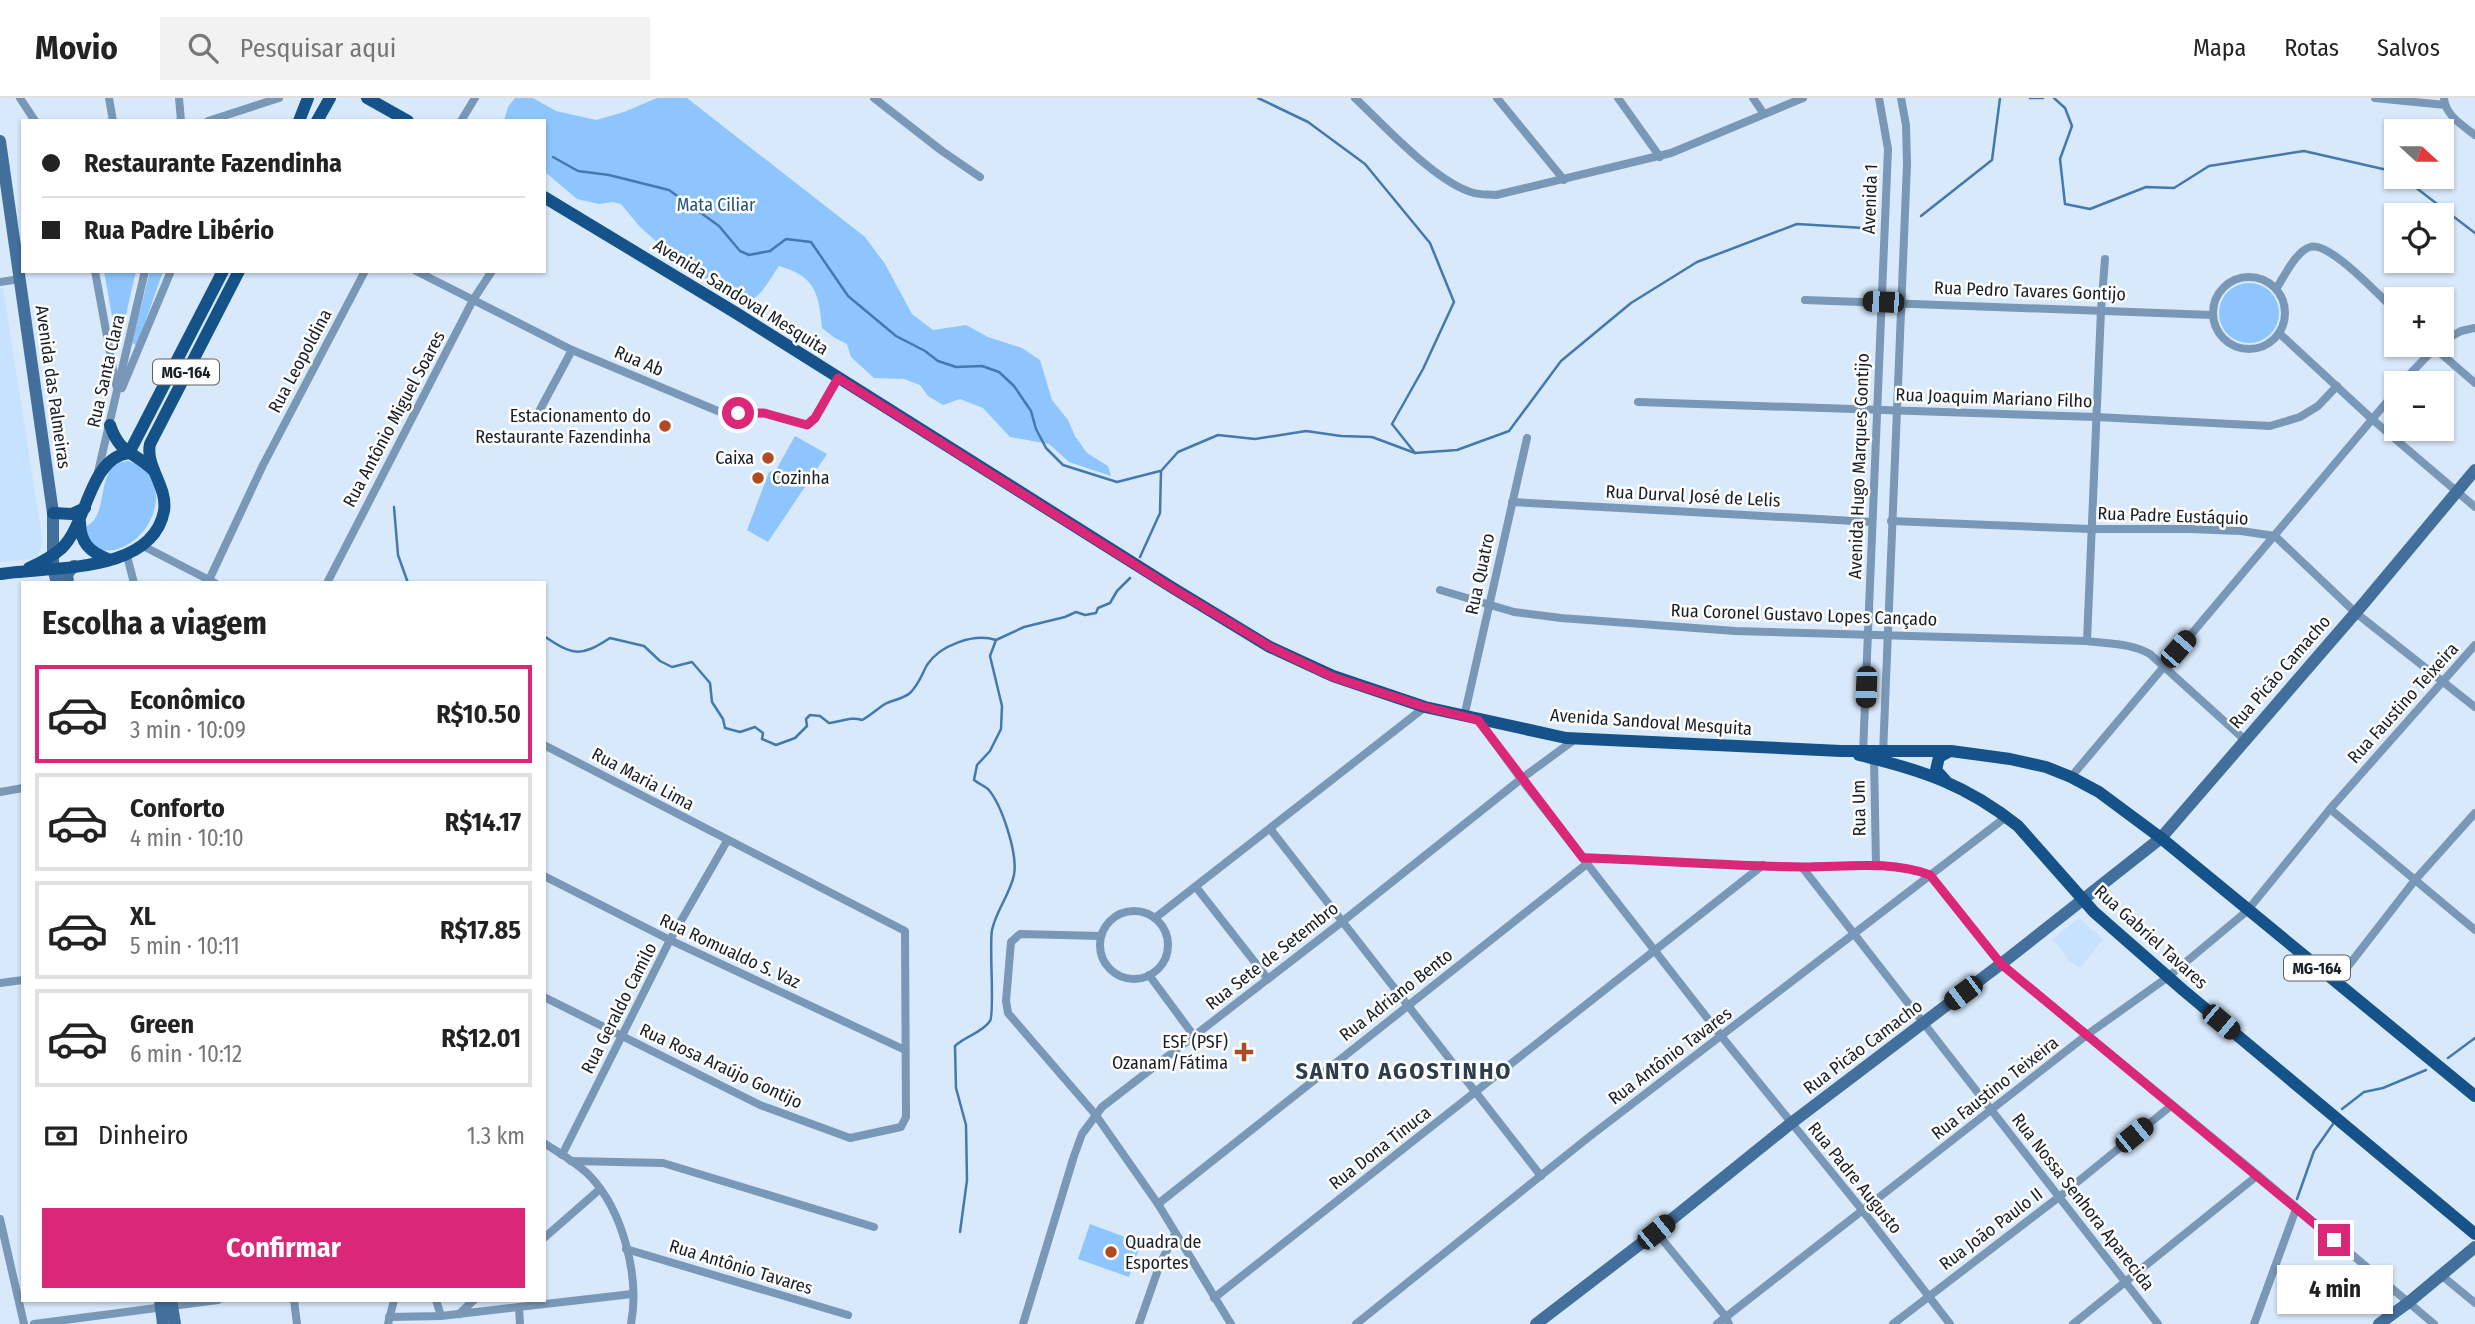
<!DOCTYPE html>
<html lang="pt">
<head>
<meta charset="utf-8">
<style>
	:root { --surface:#fff; --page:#f2f2f2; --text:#222; --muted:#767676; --line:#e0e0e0; --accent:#db2777 }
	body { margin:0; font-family:"Fira Sans Condensed",sans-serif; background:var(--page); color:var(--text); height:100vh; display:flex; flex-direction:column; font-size:26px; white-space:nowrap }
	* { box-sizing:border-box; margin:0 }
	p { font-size:23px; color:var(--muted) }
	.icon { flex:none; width:38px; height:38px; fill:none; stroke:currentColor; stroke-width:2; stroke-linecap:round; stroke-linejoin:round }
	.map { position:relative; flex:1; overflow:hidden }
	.details { position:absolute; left:21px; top:483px; width:525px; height:721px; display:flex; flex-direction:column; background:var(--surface); border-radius:0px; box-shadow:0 2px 5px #0004 }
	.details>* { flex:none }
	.guide { position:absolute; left:21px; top:21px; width:525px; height:154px; border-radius:0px; box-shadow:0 2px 5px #0004; display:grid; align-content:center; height:154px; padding:0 21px; background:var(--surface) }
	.needle { width:46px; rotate:111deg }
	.controls { position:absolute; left:2384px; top:21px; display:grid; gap:14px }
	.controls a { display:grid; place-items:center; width:70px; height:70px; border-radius:0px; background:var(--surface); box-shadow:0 2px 5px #0004; font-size:35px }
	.end { position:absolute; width:32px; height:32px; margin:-16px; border:9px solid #db2777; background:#fff; box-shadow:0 0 0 4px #fff }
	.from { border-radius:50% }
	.bubble { position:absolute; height:49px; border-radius:0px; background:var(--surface); box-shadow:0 2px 5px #0004; font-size:23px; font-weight:700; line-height:49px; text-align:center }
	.car { position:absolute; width:21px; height:42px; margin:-21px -10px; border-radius:9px; box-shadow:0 0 5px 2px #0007; background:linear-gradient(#222 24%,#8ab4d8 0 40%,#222 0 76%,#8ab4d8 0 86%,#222 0) }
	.guide b { display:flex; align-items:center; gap:24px; height:66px; font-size:26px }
	.guide b+b { border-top:2px solid var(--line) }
	.guide i { width:18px; height:18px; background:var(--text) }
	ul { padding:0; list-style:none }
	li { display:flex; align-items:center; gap:21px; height:98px; margin:0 14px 10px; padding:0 7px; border:4px solid var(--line); border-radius:0px }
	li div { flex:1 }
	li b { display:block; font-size:26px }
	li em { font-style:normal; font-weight:700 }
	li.current { border-color:var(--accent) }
	li>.icon { width:63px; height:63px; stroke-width:1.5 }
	h2 { padding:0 21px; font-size:32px; line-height:84px }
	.pay { display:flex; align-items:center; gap:18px; height:77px; padding:0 21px; font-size:26px }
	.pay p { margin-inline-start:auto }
	.action { display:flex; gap:14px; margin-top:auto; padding:14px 21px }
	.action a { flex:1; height:80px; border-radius:0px; background:var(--accent); color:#fff; font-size:28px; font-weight:700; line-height:80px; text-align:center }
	header { display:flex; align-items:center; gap:42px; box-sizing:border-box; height:98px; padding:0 35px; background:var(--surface); border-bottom:2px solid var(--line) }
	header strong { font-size:33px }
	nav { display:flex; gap:38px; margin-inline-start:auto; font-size:24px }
	.search { width:490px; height:63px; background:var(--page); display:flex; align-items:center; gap:18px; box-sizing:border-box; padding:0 24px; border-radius:0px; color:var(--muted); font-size:26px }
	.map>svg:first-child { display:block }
</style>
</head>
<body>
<header>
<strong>Movio</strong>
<div class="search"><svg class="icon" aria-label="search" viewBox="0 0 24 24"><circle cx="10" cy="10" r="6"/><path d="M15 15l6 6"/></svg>Pesquisar aqui</div>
<nav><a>Mapa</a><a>Rotas</a><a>Salvos</a></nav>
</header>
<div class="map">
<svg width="2475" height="1226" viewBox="0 0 2475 1226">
	<rect width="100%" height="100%" fill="#d8e9fb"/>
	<!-- built -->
	<g fill="#c7e2fe">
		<path d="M0 190H3L43 446 37 458 32 461 0 464Z"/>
		<path d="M2079 820 2103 841 2080 870 2069 863 2053 841Z"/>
	</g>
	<!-- green -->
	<g fill="#8ec5fe">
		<path d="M515 0H533L556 13 596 22 624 14 657 0H687L865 139 885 166 912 216 933 232 966 227 988 239 1022 250 1040 262 1052 302 1068 322 1075 338 1087 355 1108 368 1111 378 1069 364 1049 346 1010 339 983 310 960 301 943 307 928 298 920 287 904 281 874 280 851 259 847 246 835 240 822 230C819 195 815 178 779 168 768 183 761 203 740 205L681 165 640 129 621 106 612 104 599 106 577 101 544 73V23H504L508 9Z"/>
		<path d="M104 173H136L118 252Z"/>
		<path d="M150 173H163L137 248 132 245Z"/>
		<circle cx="2249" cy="215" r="30"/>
		<path d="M795 338 827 356 768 444 747 432 769 374 776 372Z"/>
		<path d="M128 363C183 379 149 462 96 452L84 434 85 429C88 427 92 425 94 422 108 403 97 366 128 363Z"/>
		<path d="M1090 1126 1141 1145 1129 1179 1078 1161Z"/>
	</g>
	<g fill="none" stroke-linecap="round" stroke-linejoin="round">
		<!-- stream -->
		<g stroke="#4479ad" stroke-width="2.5">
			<path d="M1258 0 1308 24 1365 66 1430 145 1454 204 1423 271 1392 326 1415 355"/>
			<path d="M2030 0H2043"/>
			<path d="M2054 0 2065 10 2072 28 2060 61 2065 106 2090 111 2146 89 2174 90 2209 68 2304 53 2396 74"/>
			<path d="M2385 22 2393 71"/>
			<path d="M553 59 578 73 609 77 669 92 719 128 740 153 749 157 770 153 786 141 811 144 848 198 896 238 925 253 938 263 956 269 982 268 999 274 1014 288 1031 313 1036 331 1046 350 1063 367 1117 384 1160 373"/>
			<path d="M2402 79 2475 135"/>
			<path d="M1921 118 1992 62 2000 0"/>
			<path d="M394 409 398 457 408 485"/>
			<path d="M1140 459 1160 415 1161 373 1178 354 1218 337 1255 341 1306 333 1341 338 1372 339 1415 355 1457 352 1509 333 1561 263 1631 205 1697 164 1797 126 1864 130"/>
			<path d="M544 538C573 558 581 559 610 540L644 548 660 563 672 569 692 564 710 585 712 604 723 621 725 630 740 634 755 629 763 635 762 641 776 647 795 640 807 628 806 621 810 617 820 618 829 625C841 624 851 618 862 622 870 618 877 611 885 606 893 602 903 601 910 595 919 586 921 578 927 567 940 547 974 535 996 542L1024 529 1065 519 1076 514 1085 517 1096 515 1098 510 1110 505 1117 493 1130 480"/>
			<path d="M2448 960 2475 940"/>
			<path d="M2342 1011 2364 994 2383 990 2426 972"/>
			<path d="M2297 1101 2314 1053 2333 1026"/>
			<path d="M960 1134 967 1082 966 1027 956 990 955 948C965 938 982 935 990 923 995 916 989 848 992 832 996 813 1010 796 1014 777 1018 756 1002 707 988 691 984 688 978 685 974 682L977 667 990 653 1001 631 1002 608 990 558 996 542"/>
		</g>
		<!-- street -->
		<g stroke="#7997b6" stroke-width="8">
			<path d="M20 0 35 23"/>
			<path d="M109 0 113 23"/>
			<path d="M179 0 181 23"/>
			<path d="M874 0 942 53 980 79"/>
			<path d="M1355 0C1385 28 1436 85 1474 95 1481 97 1489 96 1496 97L1671 55 1803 0"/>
			<path d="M1497 0 1564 82"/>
			<path d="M1618 0 1660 59"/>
			<path d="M1753 0 1764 16"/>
			<path d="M2375 0 2445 7"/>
			<path d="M2444 0C2445 17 2462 27 2475 37"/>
			<path d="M208 23 279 0"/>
			<path d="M461 23 475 0"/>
			<path d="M95 173 116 287"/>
			<path d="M416 173 572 252 725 316 764 315 807 327 815 320 838 280"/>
			<circle cx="2249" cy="215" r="36"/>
			<path d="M0 184 20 181"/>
			<path d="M2276 191C2284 179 2296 153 2310 149 2330 143 2381 200 2396 213"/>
			<path d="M1805 202 2212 217"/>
			<path d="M2279 235 2373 322 2475 409"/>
			<path d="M2441 244 2461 233 2475 230"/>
			<path d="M2431 247 2475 285"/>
			<path d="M2401 285 2438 247"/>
			<path d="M122 290 171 173"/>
			<path d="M1638 304 2096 319 2270 328 2300 319 2318 308 2337 288"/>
			<path d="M536 319 572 252"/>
			<path d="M98 374 145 173"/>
			<path d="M1512 404 1872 424"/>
			<path d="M1891 423 2091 431H2189L2241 433 2275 438 2356 515 2475 609"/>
			<path d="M143 448 215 485"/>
			<path d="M127 458 134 485"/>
			<path d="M209 482 263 367 365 173"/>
			<path d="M327 485 473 202 492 173"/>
			<path d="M1440 492 1514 514 1561 520 1735 533 2087 543C2108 546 2131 545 2150 556L2245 642"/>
			<path d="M2087 543 2101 212 2105 161"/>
			<path d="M1464 619 1527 340"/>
			<path d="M1478 622 1521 681 1722 939 1863 1113 1950 1226"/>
			<path d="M544 647 905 833 906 1019 901 1029 850 1040 760 1007 544 899"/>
			<path d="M1863 655 1888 51 1879 0"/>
			<path d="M1883 656 1907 66 1906 27 1901 0"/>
			<path d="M1874 659 1876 767"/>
			<path d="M2071 679 2396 293"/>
			<path d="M0 694 23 690"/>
			<path d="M2330 711 2475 832"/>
			<path d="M1271 732 1541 1078"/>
			<path d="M1583 759C1656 763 1730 768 1803 769 1845 769 1890 762 1930 777L2001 866 2258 1077 2434 1226"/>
			<path d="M1802 769 2158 1226"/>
			<path d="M544 778 670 842 905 952"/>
			<path d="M1196 789 1268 881"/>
			<circle cx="1134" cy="847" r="34"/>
			<path d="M1155 820 1425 609"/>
			<path d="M1101 838 1020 836 1011 844 1006 903 1008 915 1095 1016 1158 1106 1231 1226"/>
			<path d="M1149 877 1194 938"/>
			<path d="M0 885 23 882"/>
			<path d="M2335 885 2415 782 2475 715"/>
			<path d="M544 1045C559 1055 576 1064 589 1077 623 1112 640 1179 631 1226"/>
			<path d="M562 1057 670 842 727 743"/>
			<path d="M571 1063 663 1065 874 1129"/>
			<path d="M1158 1106 1588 765"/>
			<path d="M0 1121 24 1226"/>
			<path d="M1656 1134 1726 1219 1729 1226"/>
			<path d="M544 1140 600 1091"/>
			<path d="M626 1151 848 1217"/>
			<path d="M2441 1177 2475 1205"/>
			<path d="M1214 1200 1763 767"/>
			<path d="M294 1202 297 1226"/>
			<path d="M436 1202 441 1218"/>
			<path d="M519 1210 520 1226"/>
			<path d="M459 1216 474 1202"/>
			<path d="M389 1219 441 1218 632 1196"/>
			<path d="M34 1226 218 1202"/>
			<path d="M388 1226 394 1202"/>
			<path d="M1023 1226 1074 1058 1082 1036 1102 1009 1343 823 1521 681 1574 642"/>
			<path d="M1139 1226 1160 1166 1175 1136"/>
			<path d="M1356 1226 1589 1039 2006 719"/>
			<path d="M1717 1226 2088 936 2168 879 2247 813 2330 711 2475 547"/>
			<path d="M1893 1226 2059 1099 2172 1007"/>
			<path d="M2073 1226 2258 1077"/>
			<path d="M2254 1226 2296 1111"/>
		</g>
		<!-- secondary -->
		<g stroke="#426f9c" stroke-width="12">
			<path d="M0 43 53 415V470L57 485"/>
			<path d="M68 485 67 476 74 468"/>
			<path d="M160 1202 163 1226"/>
			<path d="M171 1202 175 1226"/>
			<path d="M1536 1226 1656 1134 1790 1026 2001 866 2161 740 2364 505 2475 372"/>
			<path d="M2379 1226 2409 1204 2475 1149"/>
		</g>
		<!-- primary -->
		<g stroke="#145289" stroke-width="12">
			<path d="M367 0 408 23"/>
			<path d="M299 23 308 0"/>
			<path d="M317 23 330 0"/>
			<path d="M544 99 736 215 1173 490 1270 549 1333 578 1425 609 1566 640 1841 653H1951L2010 661 2046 669 2071 679 2099 694 2161 740 2475 998"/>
			<path d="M110 327C120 357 134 353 154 373"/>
			<path d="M129 355 223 173"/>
			<path d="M53 415 72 416 85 410"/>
			<path d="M80 424C80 445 90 454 108 461"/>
			<path d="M29 470C40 465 53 458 62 450 88 424 89 360 129 355"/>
			<path d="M0 476C49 468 152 477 164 413 168 389 145 368 150 346L239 173"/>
			<path d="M1859 657C1922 672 1967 687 2018 728L2094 814 2183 892 2475 1136"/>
			<path d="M1945 682 1936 672 1939 659 1950 653"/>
		</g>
	</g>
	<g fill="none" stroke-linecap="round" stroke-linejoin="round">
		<!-- route -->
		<path stroke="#db2777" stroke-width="9" d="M738 315H764L807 327 815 320 838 280 1172 490 1270 549 1333 579 1425 609 1478 622 1583 760C1656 762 1730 768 1803 769 1845 769 1890 762 1930 777L2001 866 2334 1142"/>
	</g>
	<!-- markers -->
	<g fill="#b04a22" stroke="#fff" stroke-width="2.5">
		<circle cx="665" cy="328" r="7"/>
		<circle cx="768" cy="360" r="7"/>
		<circle cx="758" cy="380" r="7"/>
		<path d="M1240.5 943.5h7v7h7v7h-7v7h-7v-7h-7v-7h7z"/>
		<circle cx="1111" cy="1154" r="7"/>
	</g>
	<g text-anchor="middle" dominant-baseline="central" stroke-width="5" stroke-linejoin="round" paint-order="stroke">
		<!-- shield labels -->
		<g fill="#fff" stroke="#5d6268" stroke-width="2">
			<rect x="153" y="261.5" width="66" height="25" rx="5"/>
			<rect x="2284" y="857.5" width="66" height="25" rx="5"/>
		</g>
		<g font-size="16" font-weight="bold" fill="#171f27">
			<text x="186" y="274">MG-164</text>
			<text x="2317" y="870">MG-164</text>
		</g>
		<!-- street labels -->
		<g font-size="18" fill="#171f27" stroke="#fff">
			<text transform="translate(1870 101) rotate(-88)">Avenida 1</text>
			<text transform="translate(2030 193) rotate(2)">Rua Pedro Tavares Gontijo</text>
			<text transform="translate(741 199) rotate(32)">Avenida Sandoval Mesquita</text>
			<text transform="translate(300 263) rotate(-62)">Rua Leopoldina</text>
			<text transform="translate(639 263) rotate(23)">Rua Ab</text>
			<text transform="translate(106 273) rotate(-77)">Rua Santa Clara</text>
			<text transform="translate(53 289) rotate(82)">Avenida das Palmeiras</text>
			<text transform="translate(1994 300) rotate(2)">Rua Joaquim Mariano Filho</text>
			<text transform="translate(394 321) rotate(-62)">Rua Antônio Miguel Soares</text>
			<text transform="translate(1859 368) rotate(-88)">Avenida Hugo Marques Gontijo</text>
			<text transform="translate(1693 398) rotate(3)">Rua Durval José de Lelis</text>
			<text transform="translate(2173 418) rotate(2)">Rua Padre Eustáquio</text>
			<text transform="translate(1480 476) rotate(-78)">Rua Quatro</text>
			<text transform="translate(1804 517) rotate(2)">Rua Coronel Gustavo Lopes Cançado</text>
			<text transform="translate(2280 574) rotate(-49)">Rua Picão Camacho</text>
			<text transform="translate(2403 605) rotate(-48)">Rua Faustino Teixeira</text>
			<text transform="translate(1651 624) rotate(4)">Avenida Sandoval Mesquita</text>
			<text transform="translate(643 681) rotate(28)">Rua Maria Lima</text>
			<text transform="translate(1859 710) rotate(-91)">Rua Um</text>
			<text transform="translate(2151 839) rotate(42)">Rua Gabriel Tavares</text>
			<text transform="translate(730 853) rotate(25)">Rua Romualdo S. Vaz</text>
			<text transform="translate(1272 858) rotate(-38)">Rua Sete de Setembro</text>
			<text transform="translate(1396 897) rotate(-38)">Rua Adriano Bento</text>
			<text transform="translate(619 910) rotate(-63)">Rua Geraldo Camilo</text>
			<text transform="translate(1863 949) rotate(-37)">Rua Picão Camacho</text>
			<text transform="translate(1670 958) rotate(-37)">Rua Antônio Tavares</text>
			<text transform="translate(721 968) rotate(25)">Rua Rosa Araújo Gontijo</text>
			<text transform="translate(1995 990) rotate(-38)">Rua Faustino Teixeira</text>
			<text transform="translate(1380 1050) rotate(-38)">Rua Dona Tinuca</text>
			<text transform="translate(1855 1080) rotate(51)">Rua Padre Augusto</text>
			<text transform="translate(2083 1104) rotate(52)">Rua Nossa Senhora Aparecida</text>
			<text transform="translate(1991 1131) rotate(-37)">Rua João Paulo II</text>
			<text transform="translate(741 1169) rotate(17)">Rua Antônio Tavares</text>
		</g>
		<!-- park labels -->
		<g font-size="18" fill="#225383" stroke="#fff">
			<text x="716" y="107">Mata Ciliar</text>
		</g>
		<!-- poi labels -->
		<g font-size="18" fill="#171f27" stroke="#fff" text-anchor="end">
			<text x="651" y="318">Estacionamento do<tspan x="651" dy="21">Restaurante Fazendinha</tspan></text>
			<text x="754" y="360">Caixa</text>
			<text x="772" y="380" text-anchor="start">Cozinha</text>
			<text x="1228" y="944">ESF (PSF)<tspan x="1228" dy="21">Ozanam/Fátima</tspan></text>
			<text x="1125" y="1144" text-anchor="start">Quadra de<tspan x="1125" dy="21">Esportes</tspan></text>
		</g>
		<!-- district labels -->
		<g font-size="24" font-weight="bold" letter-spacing="2" fill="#2b3d4e" stroke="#fff">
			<text x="1404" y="973">SANTO AGOSTINHO</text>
		</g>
	</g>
</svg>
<div class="controls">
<a><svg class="needle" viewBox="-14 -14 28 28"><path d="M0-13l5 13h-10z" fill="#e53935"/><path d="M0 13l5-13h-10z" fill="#767676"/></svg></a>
<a><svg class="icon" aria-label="locate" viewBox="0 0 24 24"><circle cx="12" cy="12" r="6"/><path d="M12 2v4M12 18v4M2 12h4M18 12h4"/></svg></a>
<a>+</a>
<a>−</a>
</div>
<i class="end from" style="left:738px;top:315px"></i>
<i class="end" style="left:2334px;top:1142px"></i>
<div class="bubble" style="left:2277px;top:1167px;width:116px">4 min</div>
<i class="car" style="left:1883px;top:204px;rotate:272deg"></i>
<i class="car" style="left:2178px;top:551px;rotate:41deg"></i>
<i class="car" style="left:1866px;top:589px;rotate:182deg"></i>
<i class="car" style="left:1963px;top:895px;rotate:233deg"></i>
<i class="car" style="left:2221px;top:924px;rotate:130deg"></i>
<i class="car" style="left:2134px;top:1037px;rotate:51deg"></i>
<i class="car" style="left:1656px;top:1134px;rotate:51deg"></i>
<div class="guide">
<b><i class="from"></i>Restaurante Fazendinha</b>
<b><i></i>Rua Padre Libério</b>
</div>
<section class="details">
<h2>Escolha a viagem</h2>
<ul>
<li class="current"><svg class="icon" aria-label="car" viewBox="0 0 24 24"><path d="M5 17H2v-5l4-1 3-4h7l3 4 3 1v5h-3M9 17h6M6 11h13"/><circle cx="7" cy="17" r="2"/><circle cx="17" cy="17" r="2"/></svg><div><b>Econômico</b><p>3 min · 10:09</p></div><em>R$10.50</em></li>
<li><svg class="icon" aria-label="car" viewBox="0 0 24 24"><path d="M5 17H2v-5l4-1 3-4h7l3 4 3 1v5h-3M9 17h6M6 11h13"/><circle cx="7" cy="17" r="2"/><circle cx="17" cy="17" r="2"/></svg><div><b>Conforto</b><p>4 min · 10:10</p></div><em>R$14.17</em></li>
<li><svg class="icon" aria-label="car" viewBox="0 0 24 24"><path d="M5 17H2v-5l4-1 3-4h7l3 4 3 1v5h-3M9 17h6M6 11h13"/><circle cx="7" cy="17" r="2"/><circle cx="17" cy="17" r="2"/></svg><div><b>XL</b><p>5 min · 10:11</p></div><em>R$17.85</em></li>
<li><svg class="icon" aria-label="car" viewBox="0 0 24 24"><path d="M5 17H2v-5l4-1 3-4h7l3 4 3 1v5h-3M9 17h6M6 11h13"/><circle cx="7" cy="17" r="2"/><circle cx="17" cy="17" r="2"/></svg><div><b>Green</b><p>6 min · 10:12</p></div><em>R$12.01</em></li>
</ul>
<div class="pay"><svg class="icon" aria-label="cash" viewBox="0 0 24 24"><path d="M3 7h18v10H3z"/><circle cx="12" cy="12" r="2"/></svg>Dinheiro<p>1.3 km</p></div>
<div class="action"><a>Confirmar</a></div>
</section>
</div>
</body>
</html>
